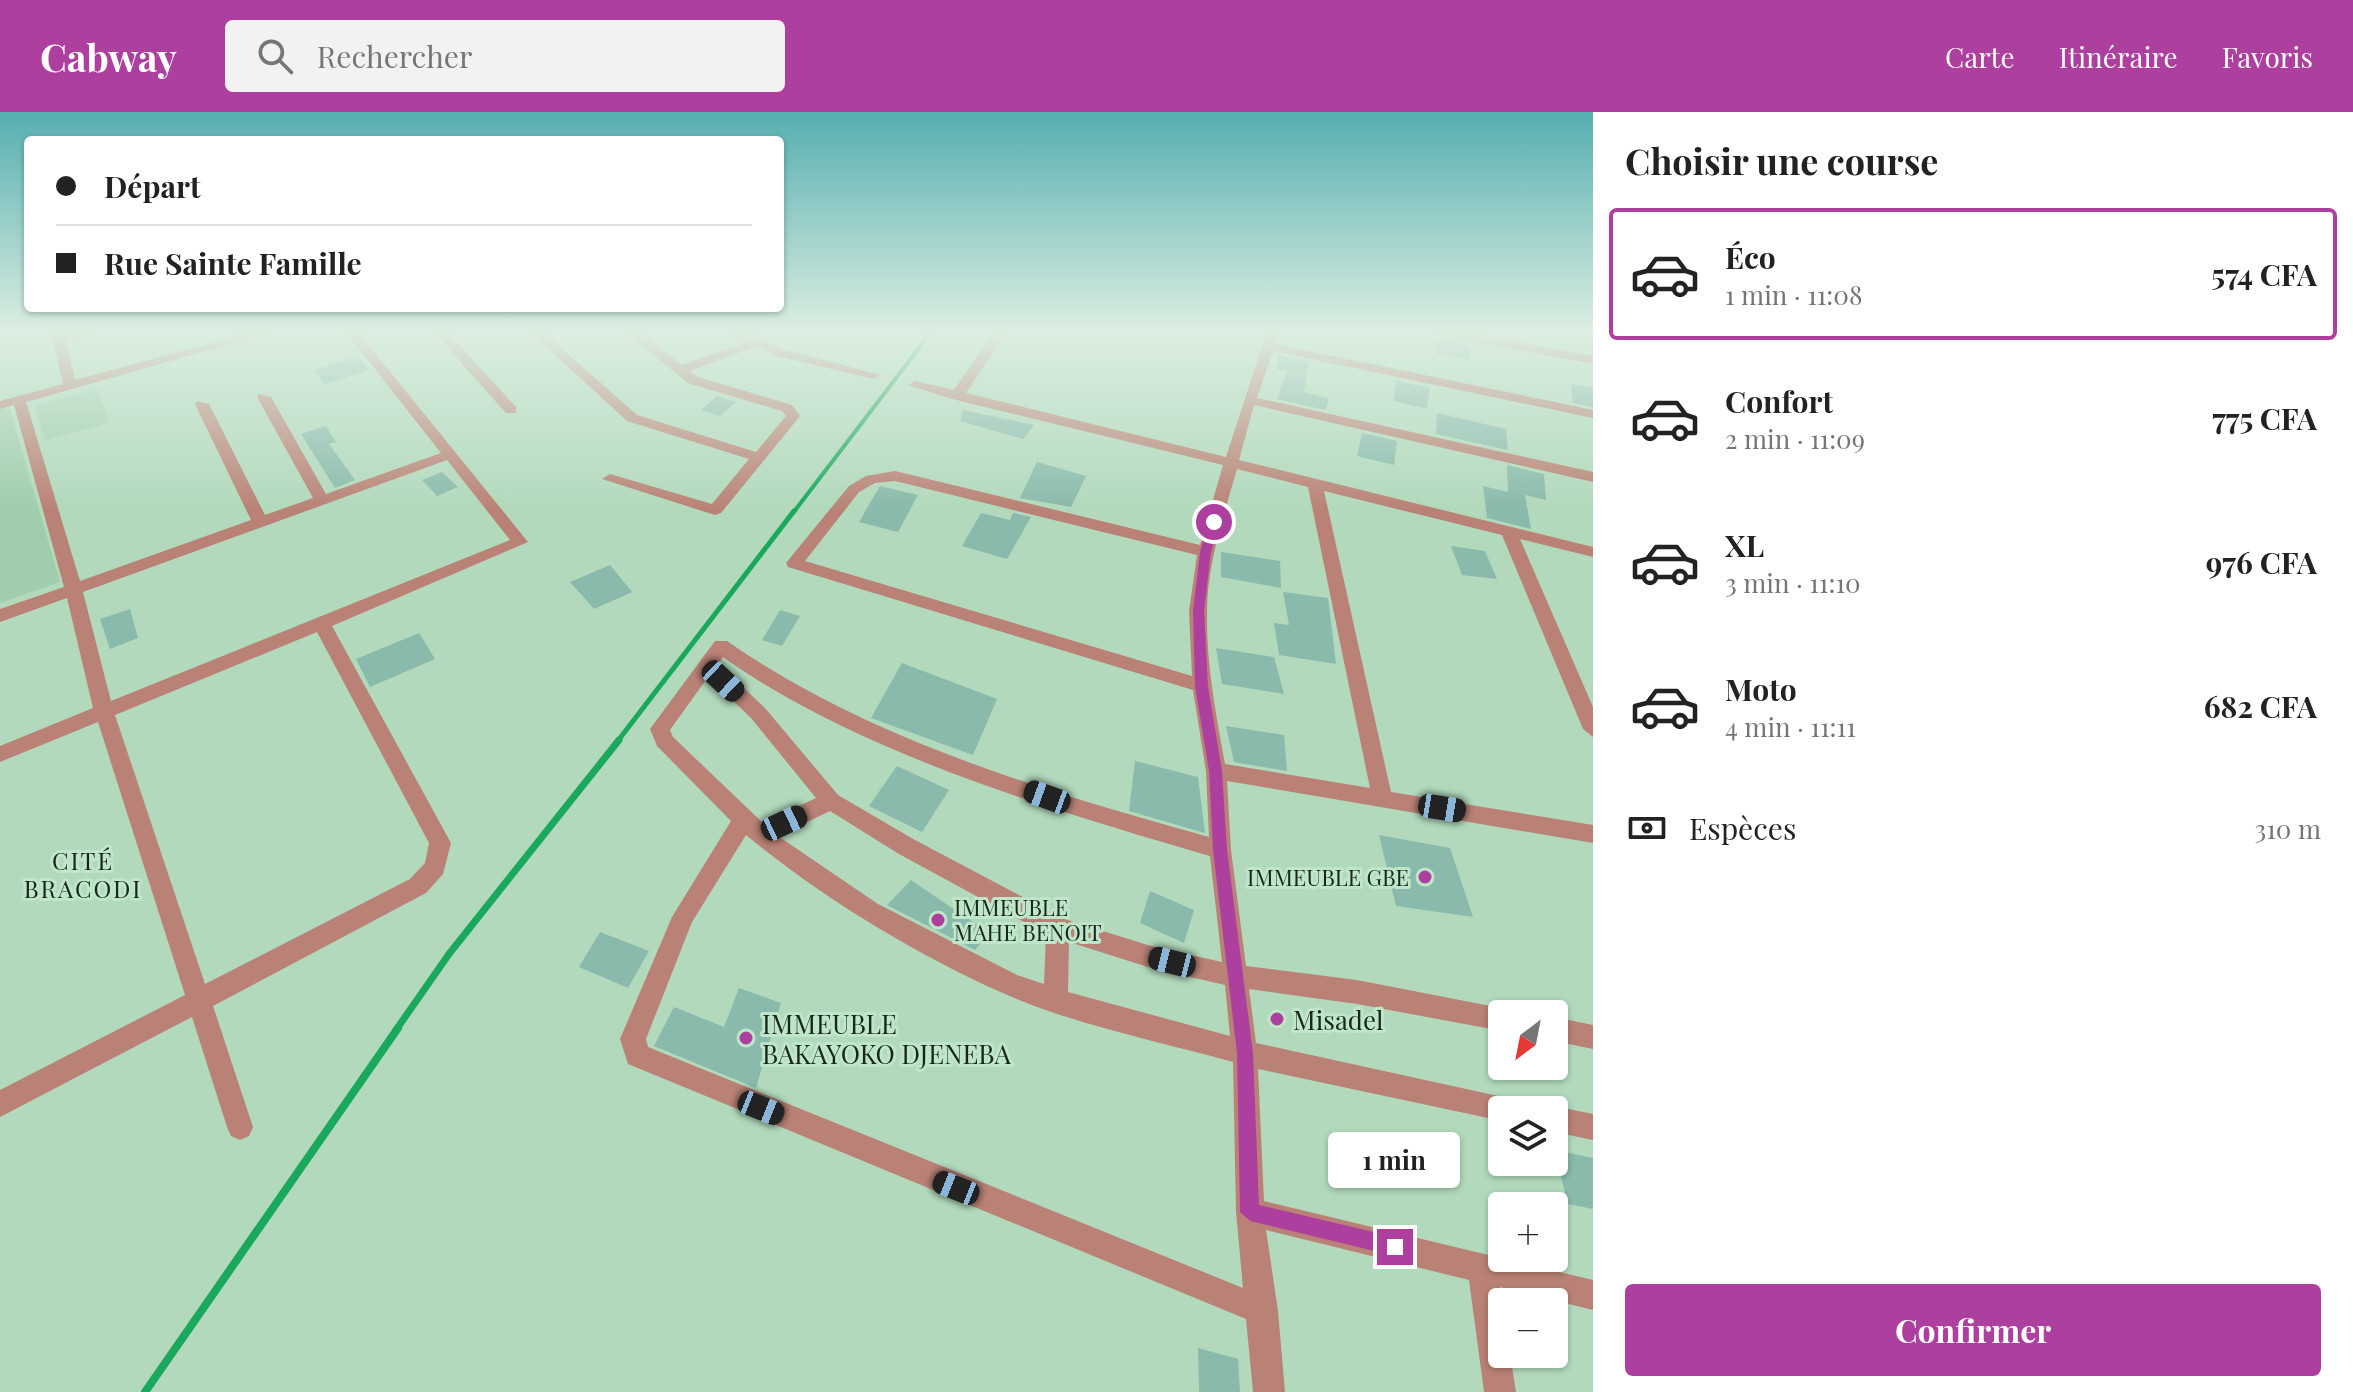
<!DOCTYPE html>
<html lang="fr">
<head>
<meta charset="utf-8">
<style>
	:root { --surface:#fff; --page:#f2f2f2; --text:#222; --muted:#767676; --line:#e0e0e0; --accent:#ad409f }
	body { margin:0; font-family:"Playfair Display",serif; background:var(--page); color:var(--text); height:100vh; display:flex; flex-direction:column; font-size:30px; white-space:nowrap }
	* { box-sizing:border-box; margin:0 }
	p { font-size:26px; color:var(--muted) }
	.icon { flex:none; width:44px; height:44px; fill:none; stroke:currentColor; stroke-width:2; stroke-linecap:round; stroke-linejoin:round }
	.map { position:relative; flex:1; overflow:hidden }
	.panel { display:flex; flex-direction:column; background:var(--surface); width:760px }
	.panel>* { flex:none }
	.top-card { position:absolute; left:24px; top:24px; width:760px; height:176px; border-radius:8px; box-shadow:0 2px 6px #0004; display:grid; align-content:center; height:176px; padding:0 32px; background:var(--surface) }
	.needle { width:52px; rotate:212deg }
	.controls { position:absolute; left:1488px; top:888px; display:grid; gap:16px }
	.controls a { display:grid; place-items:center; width:80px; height:80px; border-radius:8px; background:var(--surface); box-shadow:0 2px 6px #0004; font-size:40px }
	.end { position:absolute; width:36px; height:36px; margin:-18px; border:10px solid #ad409f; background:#fff; box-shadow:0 0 0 4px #fff }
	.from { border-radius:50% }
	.bubble { position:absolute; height:56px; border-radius:8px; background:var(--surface); box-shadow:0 2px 6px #0004; font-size:26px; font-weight:700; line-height:56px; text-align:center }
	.car { position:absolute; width:24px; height:48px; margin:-24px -12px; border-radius:10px; box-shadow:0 0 6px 2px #0007; background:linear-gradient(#222 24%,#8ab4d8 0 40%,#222 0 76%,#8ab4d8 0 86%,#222 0) }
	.top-card b { display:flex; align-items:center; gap:28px; height:76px; font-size:30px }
	.top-card b+b { border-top:2px solid var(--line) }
	.top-card i { width:20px; height:20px; background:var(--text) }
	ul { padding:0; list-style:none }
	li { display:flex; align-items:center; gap:24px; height:132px; margin:0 16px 12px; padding:0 16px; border:4px solid transparent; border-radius:8px }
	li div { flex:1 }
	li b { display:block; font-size:30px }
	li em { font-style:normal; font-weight:700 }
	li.on { border-color:var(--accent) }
	li>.icon { width:72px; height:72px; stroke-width:1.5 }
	h2 { padding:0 32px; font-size:36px; line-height:96px }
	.pay { display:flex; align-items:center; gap:20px; height:88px; padding:0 32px; font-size:30px }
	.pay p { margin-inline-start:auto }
	.button { display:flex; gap:16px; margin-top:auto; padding:16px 32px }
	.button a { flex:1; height:92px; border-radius:8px; background:var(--accent); color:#fff; font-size:32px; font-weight:700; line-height:92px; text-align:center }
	header { display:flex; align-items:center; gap:48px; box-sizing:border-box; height:112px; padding:0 40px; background:var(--accent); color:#fff }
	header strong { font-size:38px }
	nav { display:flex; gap:44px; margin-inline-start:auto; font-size:28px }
	.search { width:560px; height:72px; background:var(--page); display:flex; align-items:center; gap:20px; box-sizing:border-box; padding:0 28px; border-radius:8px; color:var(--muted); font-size:30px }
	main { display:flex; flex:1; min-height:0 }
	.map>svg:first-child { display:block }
</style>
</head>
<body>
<header>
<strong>Cabway</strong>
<div class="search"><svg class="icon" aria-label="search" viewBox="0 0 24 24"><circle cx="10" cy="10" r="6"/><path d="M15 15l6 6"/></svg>Rechercher</div>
<nav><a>Carte</a><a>Itinéraire</a><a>Favoris</a></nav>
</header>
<main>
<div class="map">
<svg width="1593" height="1280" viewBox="0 0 1593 1280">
	<rect width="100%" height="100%" fill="#b2d9bc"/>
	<!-- built -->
	<g fill="#a0cead">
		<path d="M97 277 110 310 45 329 35 294Z"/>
		<path d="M9 294 60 470 0 491V297Z"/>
	</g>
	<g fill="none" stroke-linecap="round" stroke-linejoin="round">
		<!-- stream-far3 -->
		<path stroke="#1aa85c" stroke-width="4" d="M793 401 932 219"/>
		<!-- stream-far2 -->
		<path stroke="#1aa85c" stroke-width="5" d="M617 630 794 399"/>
		<!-- stream-far1 -->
		<path stroke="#1aa85c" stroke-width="7" d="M396 918 449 842 619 628"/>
		<!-- stream -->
		<path stroke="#1aa85c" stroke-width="8" d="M145 1280 398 916"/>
	</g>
	<!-- building -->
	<g fill="#89baab">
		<path d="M1438 226 1471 232 1470 248 1436 242Z"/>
		<path d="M1279 243 1309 250 1304 280 1329 286 1326 298 1277 287 1287 259 1276 257Z"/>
		<path d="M358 244 369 258 325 272 314 258Z"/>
		<path d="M1396 269 1430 276 1427 297 1394 289Z"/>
		<path d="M1571 272 1593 276V295L1573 291Z"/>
		<path d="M717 284 736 290 720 304 701 298Z"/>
		<path d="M963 298 1034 313 1023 327 960 309Z"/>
		<path d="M1437 301 1506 317 1508 338 1436 322Z"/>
		<path d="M326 314 336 330 329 332 355 368 335 376 301 322Z"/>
		<path d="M1362 321 1397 329 1394 353 1357 344Z"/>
		<path d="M1037 350 1086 364 1071 395 1020 386Z"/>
		<path d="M1507 353 1544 362 1546 388 1525 383 1531 417 1487 406 1483 374 1508 380Z"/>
		<path d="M442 360 458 375 437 384 422 368Z"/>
		<path d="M880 374 918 383 898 420 859 410Z"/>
		<path d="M981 401 1010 408 1013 401 1031 405 1007 447 962 434Z"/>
		<path d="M1451 434 1485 439 1497 467 1462 463Z"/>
		<path d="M1221 440 1280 449 1281 476 1221 465Z"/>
		<path d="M610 453 632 480 594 497 570 470Z"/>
		<path d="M1283 480 1328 486 1336 552 1279 543 1274 511 1289 513Z"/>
		<path d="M130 497 138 526 110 537 100 507Z"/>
		<path d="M780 498 800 504 782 534 762 528Z"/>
		<path d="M419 521 435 547 370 575 356 547Z"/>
		<path d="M1216 536 1274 545 1284 582 1222 572Z"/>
		<path d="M902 551 997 587 973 643 871 606Z"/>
		<path d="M1226 614 1284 623 1287 659 1234 650Z"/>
		<path d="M1135 649 1198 665 1205 721 1129 699Z"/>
		<path d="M897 654 949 678 922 720 869 694Z"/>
		<path d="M1379 723 1450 736 1473 805 1396 794Z"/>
		<path d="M911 768 989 821 975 838 887 793Z"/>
		<path d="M1150 779 1194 798 1184 831 1140 811Z"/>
		<path d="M600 820 649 839 628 876 579 855Z"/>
		<path d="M739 876 781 891 756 976 654 934 674 895 724 915Z"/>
		<path d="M1554 1038 1593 1046V1097L1568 1092Z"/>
		<path d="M1198 1236 1238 1247 1240 1280H1199Z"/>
	</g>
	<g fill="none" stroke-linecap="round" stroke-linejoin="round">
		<!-- minor -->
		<g fill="#ba8276" fill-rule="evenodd">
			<path d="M51 219H63L64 223 102 219 66 230 75 268 256 219H276L26 290 80 469 251 408 195 292 197 289 209 292 265 403 313 386 257 285 259 282 271 285 326 382 441 341 345 219H357L528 430 332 514 451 731 443 762 426 781 213 894 253 1015 249 1024 240 1028 231 1024 227 1015 192 905 0 1005V978L185 883 98 610 0 650V634L93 596 67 486 0 510V497L64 475 14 293 0 297V289L63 272ZM447 348 510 428 111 589 83 480ZM317 520 429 731 425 751 410 767 205 872 115 603Z"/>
			<path d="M433 219H446L516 295V301H506Z"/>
			<path d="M529 219H542L637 303 756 340 786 304 782 299 688 271 623 219H637L682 253 746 230 727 219H743L786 238 880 263 873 267 777 244 757 234 690 259 698 265 792 293 800 304 721 401 715 403 602 367 610 362 712 392 749 347 627 309Z"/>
			<path d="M995 219H1007L966 281 1226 345 1267 219H1279L1275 232 1593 298V306L1273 239 1257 286 1593 360V370L1254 293 1239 348 1593 435V445L1520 427 1593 595V625L1583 617 1502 423 1324 379 1391 680 1593 713V731L1227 669 1231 738 1246 854 1357 868 1511 898 1512 902H1502V919L1357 892 1249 877 1256 931 1521 989 1525 998H1502V1009L1258 957 1264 1089 1593 1168V1198L1500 1175 1502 1242H1510L1516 1280H1484L1469 1168 1266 1118 1278 1199 1285 1280H1253L1246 1207 628 952 620 927 672 805 731 709 657 634 650 617 715 529H727C869 628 1044 679 1209 725L1206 659 1193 578 788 455 786 451 849 374 866 364 895 359 1200 433 1223 353 952 287 908 273 915 269 954 278ZM1237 357 1308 375 1370 676 1225 652C1216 602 1206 552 1207 500 1207 452 1224 403 1237 357ZM895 369 1197 443 1189 499 1192 564 805 449 859 380 875 371ZM723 545C858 641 1052 698 1210 744L1222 850 1151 834 1064 807 915 728 838 683 765 596 718 552ZM708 565 751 606 816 686 763 711 673 625 670 618ZM830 699 899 742 1046 822 1044 872 1017 863 878 792 778 724ZM746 723C821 785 915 842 1005 882 1076 913 1157 929 1233 950L1236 1100 1243 1176 648 935 646 927 692 810ZM1069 830 1151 856 1225 873 1230 924 1068 880Z"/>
			<path d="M1434 219H1459L1593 244V252L1440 223Z"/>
			<path d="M1554 905 1593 913V937L1554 929Z"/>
			<path d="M1554 994 1593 1002V1028L1554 1020V998H1544Z"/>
		</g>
	</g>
	<!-- sky -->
	<linearGradient id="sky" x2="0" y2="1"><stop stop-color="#55afb0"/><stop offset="0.55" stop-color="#dceee1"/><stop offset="1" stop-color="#dceee1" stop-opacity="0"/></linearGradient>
	<rect width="1593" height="398" fill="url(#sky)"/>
	<!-- route -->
	<path fill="#ad409f" d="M1214 407 1220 410 1211 440 1204 499 1208 574 1222 659 1227 738 1253 941 1259 1093 1395 1125 1404 1135 1395 1144 1250 1109 1240 1100 1237 941 1213 738 1209 659 1195 574 1193 499 1200 440 1209 410Z"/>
	<!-- markers -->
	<g fill="#ad409f" stroke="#bfe6c9" stroke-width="3">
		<circle cx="1425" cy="765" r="8"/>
		<circle cx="938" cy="808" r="8"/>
		<circle cx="1277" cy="907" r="8"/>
		<circle cx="746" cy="926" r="8"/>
	</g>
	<g text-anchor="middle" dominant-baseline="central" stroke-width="6" stroke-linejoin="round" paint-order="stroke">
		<!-- poi labels -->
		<g font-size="22" fill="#18271c" stroke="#bfe6c9" text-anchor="end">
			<text x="1409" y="765">IMMEUBLE GBE</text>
			<text x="954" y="795" text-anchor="start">IMMEUBLE<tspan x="954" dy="25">MAHE BENOIT</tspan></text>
		</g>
		<!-- neighbourhood labels -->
		<g font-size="24" letter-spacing="2" fill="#18271c" stroke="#bfe6c9">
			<text x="83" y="748">CITÉ<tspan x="83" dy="28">BRACODI</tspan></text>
		</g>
		<!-- near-poi labels -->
		<g font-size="26" fill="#18271c" stroke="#bfe6c9" text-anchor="start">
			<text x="1293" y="907">Misadel</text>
			<text x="762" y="911">IMMEUBLE<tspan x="762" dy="30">BAKAYOKO DJENEBA</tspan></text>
		</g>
	</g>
</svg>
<div class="controls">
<a><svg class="needle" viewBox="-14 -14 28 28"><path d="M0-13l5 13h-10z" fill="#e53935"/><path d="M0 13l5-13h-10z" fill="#767676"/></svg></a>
<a><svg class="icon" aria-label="layers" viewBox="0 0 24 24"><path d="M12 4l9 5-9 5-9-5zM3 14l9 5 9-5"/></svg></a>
<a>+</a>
<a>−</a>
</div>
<i class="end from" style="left:1214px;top:410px"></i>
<i class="end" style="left:1395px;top:1135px"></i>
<div class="bubble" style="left:1328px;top:1020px;width:132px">1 min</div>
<i class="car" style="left:723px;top:569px;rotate:133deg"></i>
<i class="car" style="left:1047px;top:685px;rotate:290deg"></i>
<i class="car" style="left:1442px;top:696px;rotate:99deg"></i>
<i class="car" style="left:784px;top:711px;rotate:65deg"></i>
<i class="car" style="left:1172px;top:850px;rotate:284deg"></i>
<i class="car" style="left:761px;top:996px;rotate:112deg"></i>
<i class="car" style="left:956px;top:1076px;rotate:292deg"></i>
<div class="top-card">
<b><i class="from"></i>Départ</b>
<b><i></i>Rue Sainte Famille</b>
</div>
</div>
<section class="panel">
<h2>Choisir une course</h2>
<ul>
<li class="on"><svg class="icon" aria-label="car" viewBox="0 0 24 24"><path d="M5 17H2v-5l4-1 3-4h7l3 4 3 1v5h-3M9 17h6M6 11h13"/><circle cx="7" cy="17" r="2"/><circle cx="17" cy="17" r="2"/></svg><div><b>Éco</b><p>1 min · 11:08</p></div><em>574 CFA</em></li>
<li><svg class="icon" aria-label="car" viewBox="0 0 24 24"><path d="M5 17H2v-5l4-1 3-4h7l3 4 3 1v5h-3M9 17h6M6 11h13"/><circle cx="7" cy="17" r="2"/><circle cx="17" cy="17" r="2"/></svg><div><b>Confort</b><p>2 min · 11:09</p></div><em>775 CFA</em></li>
<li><svg class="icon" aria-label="car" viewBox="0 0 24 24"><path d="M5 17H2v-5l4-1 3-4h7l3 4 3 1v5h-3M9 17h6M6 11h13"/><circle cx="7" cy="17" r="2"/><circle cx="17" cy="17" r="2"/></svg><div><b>XL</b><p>3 min · 11:10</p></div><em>976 CFA</em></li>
<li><svg class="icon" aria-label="car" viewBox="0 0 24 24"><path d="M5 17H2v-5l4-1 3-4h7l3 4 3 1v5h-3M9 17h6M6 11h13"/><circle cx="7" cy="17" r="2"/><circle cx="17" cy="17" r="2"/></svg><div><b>Moto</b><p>4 min · 11:11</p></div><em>682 CFA</em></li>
</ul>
<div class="pay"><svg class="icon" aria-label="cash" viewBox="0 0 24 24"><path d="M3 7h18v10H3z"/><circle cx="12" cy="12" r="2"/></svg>Espèces<p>310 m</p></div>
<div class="button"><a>Confirmer</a></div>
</section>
</main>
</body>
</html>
